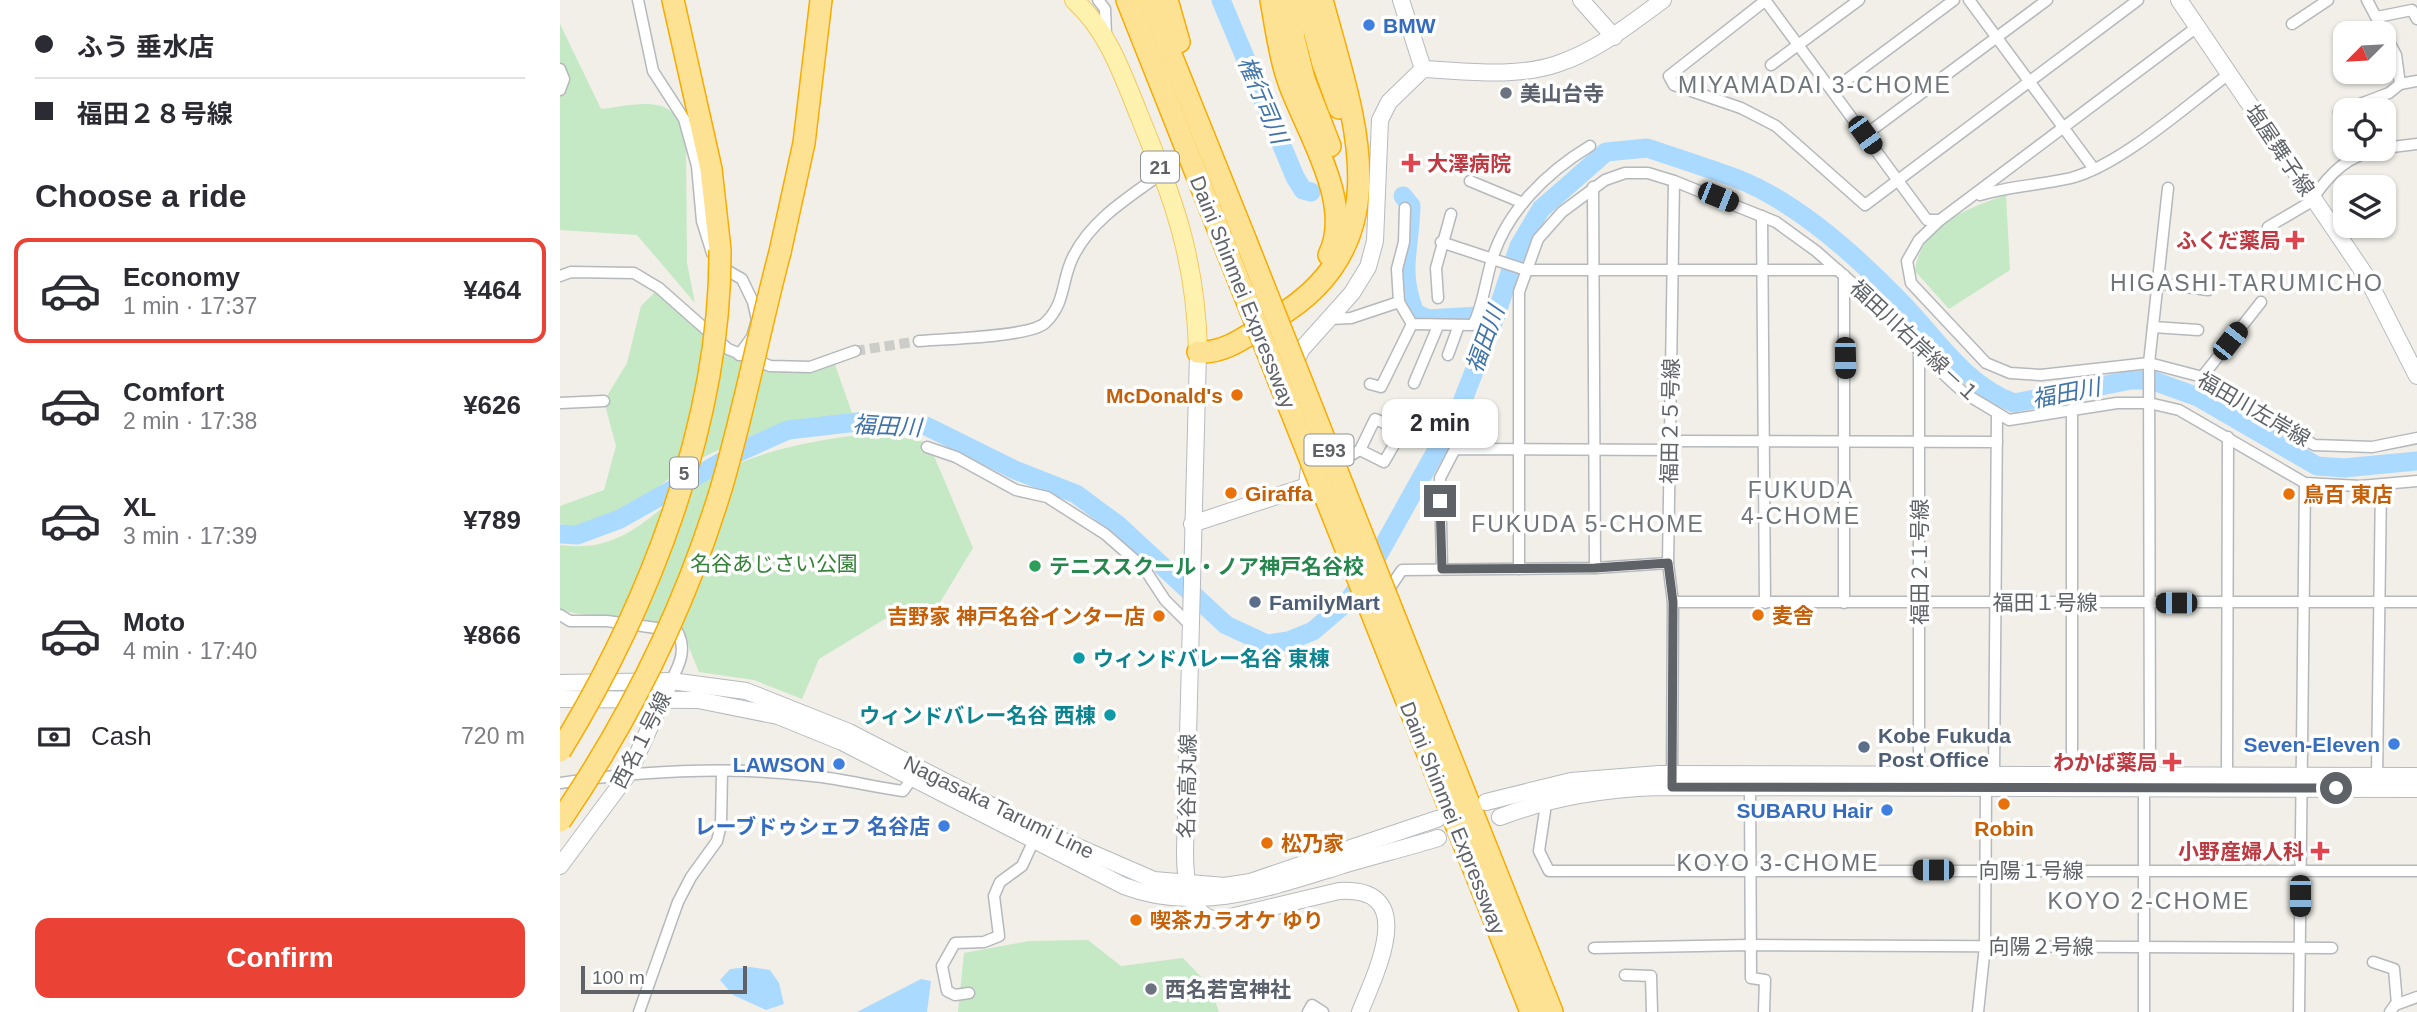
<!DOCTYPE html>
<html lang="en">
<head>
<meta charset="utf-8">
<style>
	:root { --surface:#fff; --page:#f2f2f3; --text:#2b2b33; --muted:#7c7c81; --line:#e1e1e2; --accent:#ea4335 }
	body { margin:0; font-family:Helvetica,"Noto Sans JP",sans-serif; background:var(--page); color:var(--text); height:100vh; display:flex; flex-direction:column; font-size:26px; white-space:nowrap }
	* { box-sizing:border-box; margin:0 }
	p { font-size:23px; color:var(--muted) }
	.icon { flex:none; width:38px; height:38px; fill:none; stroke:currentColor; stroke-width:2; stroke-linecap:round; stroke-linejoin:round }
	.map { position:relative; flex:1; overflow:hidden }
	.drawer { display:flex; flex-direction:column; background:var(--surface); width:560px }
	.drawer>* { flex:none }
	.banner { display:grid; align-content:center; height:154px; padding:0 35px; background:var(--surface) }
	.needle { width:46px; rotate:246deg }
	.fabs { position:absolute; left:1773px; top:21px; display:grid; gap:14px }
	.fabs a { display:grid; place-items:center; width:63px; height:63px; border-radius:14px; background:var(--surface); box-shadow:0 2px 5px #0004; font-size:35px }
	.scale { position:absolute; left:21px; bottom:18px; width:166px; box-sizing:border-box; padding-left:7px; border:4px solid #5f6368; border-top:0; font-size:19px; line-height:24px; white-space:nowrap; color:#5f6368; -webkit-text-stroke:5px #fff; paint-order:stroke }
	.end { position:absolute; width:32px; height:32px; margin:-16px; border:9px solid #5f6368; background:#fff; box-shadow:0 0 0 4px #fff }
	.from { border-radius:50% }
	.bubble { position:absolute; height:49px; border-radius:14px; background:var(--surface); box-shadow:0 2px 5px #0004; font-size:23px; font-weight:600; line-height:49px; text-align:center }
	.car { position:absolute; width:21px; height:42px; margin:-21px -10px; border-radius:9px; box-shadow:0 0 5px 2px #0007; background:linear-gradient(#222 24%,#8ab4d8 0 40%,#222 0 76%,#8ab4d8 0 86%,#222 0) }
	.banner b { display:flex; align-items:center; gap:24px; height:66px; font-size:26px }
	.banner b+b { border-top:2px solid var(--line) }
	.banner i { width:18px; height:18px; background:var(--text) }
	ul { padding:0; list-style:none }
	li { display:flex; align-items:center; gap:21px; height:105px; margin:0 14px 10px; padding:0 21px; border:4px solid transparent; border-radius:14px }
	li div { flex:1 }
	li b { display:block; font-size:26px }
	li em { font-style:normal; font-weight:600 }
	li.selected { border-color:var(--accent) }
	li>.icon { width:63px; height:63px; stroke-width:1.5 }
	h2 { padding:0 35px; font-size:32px; line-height:84px }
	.pay { display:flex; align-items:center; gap:18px; height:77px; padding:0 35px; font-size:26px }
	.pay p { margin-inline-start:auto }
	.primary-button { display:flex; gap:14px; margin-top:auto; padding:14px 35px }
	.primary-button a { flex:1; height:80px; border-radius:14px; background:var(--accent); color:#fff; font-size:28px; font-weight:600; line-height:80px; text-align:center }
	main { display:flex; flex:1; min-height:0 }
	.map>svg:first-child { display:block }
</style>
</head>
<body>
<main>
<section class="drawer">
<div class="banner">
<b><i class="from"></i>ふう 垂水店</b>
<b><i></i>福田２８号線</b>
</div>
<h2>Choose a ride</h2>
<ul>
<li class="selected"><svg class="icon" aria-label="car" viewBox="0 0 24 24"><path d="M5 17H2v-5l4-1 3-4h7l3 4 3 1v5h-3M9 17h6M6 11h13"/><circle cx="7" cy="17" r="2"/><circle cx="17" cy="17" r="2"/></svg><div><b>Economy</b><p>1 min · 17:37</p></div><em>¥464</em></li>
<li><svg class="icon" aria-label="car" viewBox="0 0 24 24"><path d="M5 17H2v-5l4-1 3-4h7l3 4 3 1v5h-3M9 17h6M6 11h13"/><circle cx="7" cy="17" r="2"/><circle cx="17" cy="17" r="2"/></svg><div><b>Comfort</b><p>2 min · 17:38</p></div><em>¥626</em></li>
<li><svg class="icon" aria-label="car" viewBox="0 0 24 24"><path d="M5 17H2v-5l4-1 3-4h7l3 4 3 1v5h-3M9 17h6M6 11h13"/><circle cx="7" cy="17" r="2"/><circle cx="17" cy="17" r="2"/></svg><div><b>XL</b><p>3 min · 17:39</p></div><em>¥789</em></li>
<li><svg class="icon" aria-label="car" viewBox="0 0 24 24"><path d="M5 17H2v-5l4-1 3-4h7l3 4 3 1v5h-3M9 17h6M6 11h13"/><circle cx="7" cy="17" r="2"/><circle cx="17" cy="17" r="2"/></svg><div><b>Moto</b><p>4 min · 17:40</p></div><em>¥866</em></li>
</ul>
<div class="pay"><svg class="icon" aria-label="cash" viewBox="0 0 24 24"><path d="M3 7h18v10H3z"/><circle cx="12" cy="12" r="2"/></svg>Cash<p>720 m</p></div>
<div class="primary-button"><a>Confirm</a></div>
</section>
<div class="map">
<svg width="1857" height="1012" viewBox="0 0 1857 1012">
	<rect width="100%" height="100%" fill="#f1efe8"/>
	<!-- green -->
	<g fill="#c5e8c5">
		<path d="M0 24 41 109C61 107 96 97 112 112 119 119 123 133 126 142L127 263 135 303 77 235 0 230Z"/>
		<path d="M1446 195 1450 270 1389 309 1355 271C1360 226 1408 208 1446 195Z"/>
		<path d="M99 288C152 335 195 387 273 359L292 413C260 419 227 423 197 434 174 443 149 453 128 466 88 490 52 535 0 524V506L44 490 56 446 44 401 67 363 81 306Z"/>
		<path d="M299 435 339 437 377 444 374 456 413 548 379 604 357 619 328 617 259 659 242 699 194 680 139 672 120 625C101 623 8 615 0 609V545C72 555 94 503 150 476 202 451 242 442 299 435Z"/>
		<path d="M528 940 561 966 623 958 650 986 659 1012H398L404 953 469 941Z"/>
	</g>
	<!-- water -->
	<g fill="#aadaff">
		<path d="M190 967 210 970 219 983 224 1004 206 1010 173 995 160 980 170 969Z"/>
		<path d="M361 979 371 981 367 1012H297Z"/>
	</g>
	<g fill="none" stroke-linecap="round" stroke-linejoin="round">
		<!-- river -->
		<g stroke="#aadaff" stroke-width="19">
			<path d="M661 0 735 177 743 190 751 192"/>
			<path d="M843 196 851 206C850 250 838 270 855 313L868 319 935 315"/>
			<path d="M0 534 17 535 60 519 179 452 228 430 306 421 366 426 455 470 516 494 558 525 666 625 707 644 728 641 753 631 788 601 806 577 899 410 936 315 959 246 981 209 1046 152 1087 148C1117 158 1148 168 1178 179 1236 202 1293 253 1336 297 1374 334 1402 384 1454 403L1571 380H1591L1638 397 1757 466 1784 468 1857 461"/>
		</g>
		<!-- street-tunnel -->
		<path stroke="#ccccc8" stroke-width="10" stroke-dasharray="10 5" stroke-linecap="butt" d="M295 351 359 341"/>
		<!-- street casing -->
		<g stroke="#b5b8bc" stroke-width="13">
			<g id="street">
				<path d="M78 0 93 71 124 119 137 166 142 221 152 253 168 271 182 279 193 302 197 320 192 337 179 355"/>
				<path d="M538 0 545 9 546 36"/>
				<path d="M1205 0 1367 220H1380"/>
				<path d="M1206 0 1109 76 1114 85 1181 108 1216 126 1305 205 1578 0"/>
				<path d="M1409 0 1534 169"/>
				<path d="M1817 17 1852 10 1857 19"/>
				<path d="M1732 24 1768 0"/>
				<path d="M1637 27 1380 220 1359 240 1347 261 1351 283 1426 363 1450 373 1481 375 1589 363 1650 379 1754 445 1812 447 1857 438"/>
				<path d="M1211 65 1299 0"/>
				<path d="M0 69 4 79 0 90"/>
				<path d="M1840 84 1857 81"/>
				<path d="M1273 90 1394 0"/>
				<path d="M1785 129 1779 112 1829 93 1840 84 1836 55 1807 0"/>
				<path d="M1305 135 1487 0"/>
				<path d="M1824 148 1857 144"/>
				<path d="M910 181 963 203"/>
				<path d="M1033 187 1035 568"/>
				<path d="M1420 195C1450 186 1481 185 1511 178 1561 165 1627 105 1669 74"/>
				<path d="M1753 198C1771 172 1788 155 1821 149"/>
				<path d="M1202 216 1205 603"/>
				<path d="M1708 227 1754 200"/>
				<path d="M881 242 966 270H1278"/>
				<path d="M1284 275V603"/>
				<path d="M0 276 11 272 74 273 99 288 168 349 210 366 250 367 295 351"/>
				<path d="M1598 283 1648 290"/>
				<path d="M878 298 876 268 891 214"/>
				<path d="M839 302 837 269 844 242 845 208"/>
				<path d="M769 319 791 318 839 302 852 324 913 325C923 306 925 283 931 263 945 212 987 172 1030 146"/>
				<path d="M1593 327 1638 330"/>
				<path d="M359 341C384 339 470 337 485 323 507 302 501 278 514 255 533 218 570 197 602 173"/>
				<path d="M1359 350V775"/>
				<path d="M888 355 899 325"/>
				<path d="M1642 377 1701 302"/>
				<path d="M854 383 878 326"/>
				<path d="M810 384 821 387 852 324"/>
				<path d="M0 403 44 401"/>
				<path d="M1110 441 1437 442"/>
				<path d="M367 447 396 457 456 490 487 497 545 534 584 568 605 600 631 626"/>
				<path d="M779 462 800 450 824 462 842 431 815 419 800 450"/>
				<path d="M882 569 880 478 895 449 1110 450"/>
				<path d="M959 569V292L978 239 1002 212 1045 180 1065 173H1088L1114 181 1216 222 1256 251 1322 309 1364 356 1404 393 1449 420 1557 403H1589L1619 410 1745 483 1800 486 1857 481"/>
				<path d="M829 589 842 570 1035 568 1108 563"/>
				<path d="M1113 602H1857"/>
				<path d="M0 615 10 621H47L117 631C127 649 120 664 111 681"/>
				<path d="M1512 775V409"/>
				<path d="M1667 776 1668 437"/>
				<path d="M1817 776 1821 485"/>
				<path d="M1112 781 1113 602 1108 563 1114 181"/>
				<path d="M0 783C82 771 170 766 253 776 283 779 313 787 343 791L356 773"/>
				<path d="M1190 787 1191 978 1205 980 1204 1012"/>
				<path d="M983 802 985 811 979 851 989 871H1857"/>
				<path d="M1034 948 1189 945 1772 948"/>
				<path d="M1813 962 1834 969 1837 1004"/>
				<path d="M1065 975 1091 976 1092 1012"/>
				<path d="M409 993 395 995 387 991 382 966 395 943 424 942 439 936 434 896 440 882 462 866 474 840"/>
				<path d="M79 1012 118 902 131 877 157 841 161 825 162 772"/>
				<path d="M748 1012 752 1005 763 1012"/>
				<path d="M1418 1012 1425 946 1426 788 1434 775 1437 414"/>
				<path d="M1584 1012V797L1590 776 1589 363 1608 188"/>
				<path d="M1739 1012 1745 483"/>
				<path d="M1830 1012 1835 1005 1857 997"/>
			</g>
		</g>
		<!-- secondary casing -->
		<g stroke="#b6babf" stroke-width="18">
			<g id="secondary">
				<path d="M841 0 863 69"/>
				<path d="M1021 0 1054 37"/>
				<path d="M1619 0 1806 276 1857 376"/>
				<path d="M638 352 625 852C625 877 627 917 658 920L779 891C860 886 816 972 800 1012"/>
				<path d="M733 370 741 350 792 293 808 267 815 241 820 120 829 102 863 69C907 71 955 78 997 64 1037 51 1070 24 1103 0"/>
				<path d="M747 486 750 458"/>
				<path d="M632 524 756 483"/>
				<path d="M0 683 111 681 186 691 289 732 479 830 594 880 665 886 690 882 877 819"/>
				<path d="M0 699 138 700 218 716 282 742 564 886C637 914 709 888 780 866 813 856 846 848 878 838"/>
				<path d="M926 802 1011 781 1099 774 1857 776"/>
				<path d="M940 817C994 797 1043 789 1099 787L1857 789"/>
				<path d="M0 866 69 773 107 689"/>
			</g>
		</g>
		<!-- primary casing -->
		<g stroke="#f2c960" stroke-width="20">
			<path id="primary" d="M514 0C548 31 562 73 579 115 614 201 636 258 638 352"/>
		</g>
		<!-- highway casing -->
		<g stroke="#f9ab00" stroke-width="24">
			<g id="highway">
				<path d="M113 0 151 169 160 250"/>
				<path d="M567 0 667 251"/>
				<path d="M589 0 686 241"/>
				<path d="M607 0 619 42"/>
				<path d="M711 0C716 27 719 54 728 80 745 130 795 203 769 255"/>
				<path d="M730 0 734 39 744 79 770 146"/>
				<path d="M746 0 763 64 779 108"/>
				<path d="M220 252 244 143 261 0"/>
				<path d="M638 352C667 354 690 333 714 319 845 243 793 116 762 0"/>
				<path d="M851 658 992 1012"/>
				<path d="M832 664 971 1012"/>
			</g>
		</g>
		<!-- street -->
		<use href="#street" stroke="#fff" stroke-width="10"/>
		<!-- secondary -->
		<use href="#secondary" stroke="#fff" stroke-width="16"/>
		<!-- primary -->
		<use href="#primary" stroke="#fff2af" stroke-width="18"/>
		<!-- highway -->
		<use href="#highway" stroke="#fde293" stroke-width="21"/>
		<!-- highway-bridge casing -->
		<g stroke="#f9ab00" stroke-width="24" stroke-linecap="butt">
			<g id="highway-bridge">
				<path d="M686 241 851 658"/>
				<path d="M667 251 832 664"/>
				<path d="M0 751C89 606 161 422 160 250"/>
				<path d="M0 821C69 720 125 607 161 489 184 411 199 331 220 252"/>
			</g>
		</g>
		<!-- highway-bridge -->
		<use href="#highway-bridge" stroke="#fde293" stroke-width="21"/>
	</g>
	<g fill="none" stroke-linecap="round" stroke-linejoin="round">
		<!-- route -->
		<path stroke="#5f6368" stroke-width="9" d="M880 501 882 569 1035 568 1108 563 1113 602 1112 787 1776 788"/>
	</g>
	<!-- markers -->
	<g fill="#3f7fe0" stroke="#fff" stroke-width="2.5">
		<circle cx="809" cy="25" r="7"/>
		<circle cx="1834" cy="744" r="7"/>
		<circle cx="279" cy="764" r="7"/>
		<circle cx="1327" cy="810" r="7"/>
		<circle cx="384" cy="826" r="7"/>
	</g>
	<g fill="#6b7280" stroke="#fff" stroke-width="2.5">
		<circle cx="946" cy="93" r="7"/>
		<circle cx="591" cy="989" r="7"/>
	</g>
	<g fill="#e0444e" stroke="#fff" stroke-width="2.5">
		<path d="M847.5 152.5h7v7h7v7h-7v7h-7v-7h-7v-7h7z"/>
		<path d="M1731.5 229.5h7v7h7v7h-7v7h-7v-7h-7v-7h7z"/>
		<path d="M1608.5 751.5h7v7h7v7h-7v7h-7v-7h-7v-7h7z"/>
		<path d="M1756.5 840.5h7v7h7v7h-7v7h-7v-7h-7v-7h7z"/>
	</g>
	<g fill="#e8710a" stroke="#fff" stroke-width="2.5">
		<circle cx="677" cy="395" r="7"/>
		<circle cx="671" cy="493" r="7"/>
		<circle cx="1729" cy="494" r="7"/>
		<circle cx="1198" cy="615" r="7"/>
		<circle cx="599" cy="616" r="7"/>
		<circle cx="1444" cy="804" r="7"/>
		<circle cx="707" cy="843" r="7"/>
		<circle cx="576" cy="920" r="7"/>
	</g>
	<circle fill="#2e9e5b" stroke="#fff" stroke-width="2.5" cx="475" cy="566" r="7"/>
	<g fill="#5c6f8a" stroke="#fff" stroke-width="2.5">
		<circle cx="695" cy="602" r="7"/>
		<circle cx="1304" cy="747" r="7"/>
	</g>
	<g fill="#0f9aa8" stroke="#fff" stroke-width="2.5">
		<circle cx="519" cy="658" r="7"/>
		<circle cx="550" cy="715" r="7"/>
	</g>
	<g text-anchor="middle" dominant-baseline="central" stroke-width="7" stroke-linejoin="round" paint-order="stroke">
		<!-- shield labels -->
		<g fill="#fff" stroke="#8f9295" stroke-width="2">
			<rect x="581" y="151.5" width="38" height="31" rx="5"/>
			<rect x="744.5" y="434.5" width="49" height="31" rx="5"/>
			<rect x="110" y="457.5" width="28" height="31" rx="5"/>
		</g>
		<g font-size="19" font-weight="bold" fill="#5f6368">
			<text x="600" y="167">21</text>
			<text x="769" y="450">E93</text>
			<text x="124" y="473">5</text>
		</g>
		<!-- shop labels -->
		<g font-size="21" font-weight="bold" fill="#366cbe" stroke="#fff" text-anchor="end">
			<text x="823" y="25" text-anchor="start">BMW</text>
			<text x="1820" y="744">Seven-Eleven</text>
			<text x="265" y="764">LAWSON</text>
			<text x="1313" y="810">SUBARU Hair</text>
			<text x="370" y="826">レーブドゥシェフ 名谷店</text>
		</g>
		<!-- worship labels -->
		<g font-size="21" font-weight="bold" fill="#5b616d" stroke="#fff" text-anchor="start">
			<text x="960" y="93">美山台寺</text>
			<text x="605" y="989">西名若宮神社</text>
		</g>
		<!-- street labels -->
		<g font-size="21" fill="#5f6368" stroke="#fff">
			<text transform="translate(1720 150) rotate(56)">塩屋舞子線</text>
			<text transform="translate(683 292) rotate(68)">Daini Shinmei Expressway</text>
			<text transform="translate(1355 341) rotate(43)">福田川右岸線－１</text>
			<text transform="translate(1694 409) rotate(30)">福田川左岸線</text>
			<text transform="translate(1110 421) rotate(-89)">福田２５号線</text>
			<text transform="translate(1359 562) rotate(-90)">福田２１号線</text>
			<text x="1485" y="602">福田１号線</text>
			<text transform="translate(81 740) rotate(-63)">西名１号線</text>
			<text transform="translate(627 786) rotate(-89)">名谷高丸線</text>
			<text transform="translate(439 807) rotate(26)">Nagasaka Tarumi Line</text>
			<text transform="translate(893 818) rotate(68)">Daini Shinmei Expressway</text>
			<text x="1471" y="870">向陽１号線</text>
			<text x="1481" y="946">向陽２号線</text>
		</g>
		<!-- health labels -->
		<g font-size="21" font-weight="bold" fill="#be3a42" stroke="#fff" text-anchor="end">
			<text x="867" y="163" text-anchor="start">大澤病院</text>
			<text x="1721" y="240">ふくだ薬局</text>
			<text x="1598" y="762">わかば薬局</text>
			<text x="1744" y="851">小野産婦人科</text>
		</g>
		<!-- food labels -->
		<g font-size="21" font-weight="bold" fill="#c56008" stroke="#fff" text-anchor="start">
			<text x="663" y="395" text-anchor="end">McDonald's</text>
			<text x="685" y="493">Giraffa</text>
			<text x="1743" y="494">鳥百 東店</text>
			<text x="1212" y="615">麦舎</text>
			<text x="585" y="616" text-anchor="end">吉野家 神戸名谷インター店</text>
			<text x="1444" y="828" text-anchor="middle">Robin</text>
			<text x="721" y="843">松乃家</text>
			<text x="590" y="920">喫茶カラオケ ゆり</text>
		</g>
		<!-- park labels -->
		<g font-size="21" fill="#348238" stroke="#fff">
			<text x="214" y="563">名谷あじさい公園</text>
		</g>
		<!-- leisure labels -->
		<g font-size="21" font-weight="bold" fill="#27864d" stroke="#fff" text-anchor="start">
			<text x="489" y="566">テニススクール・ノア神戸名谷校</text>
		</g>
		<!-- service labels -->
		<g font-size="21" font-weight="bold" fill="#4e5e75" stroke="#fff" text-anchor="start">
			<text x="709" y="602">FamilyMart</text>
			<text x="1318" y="735">Kobe Fukuda<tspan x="1318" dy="24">Post Office</tspan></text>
		</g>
		<!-- culture labels -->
		<g font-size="21" font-weight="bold" fill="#0d838f" stroke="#fff" text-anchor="start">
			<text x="533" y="658">ウィンドバレー名谷 東棟</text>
			<text x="536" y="715" text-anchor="end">ウィンドバレー名谷 西棟</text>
		</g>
		<!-- neighbourhood labels -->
		<g font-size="23" letter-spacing="2" fill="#70757a" stroke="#fff">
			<text x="1255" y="85">MIYAMADAI 3-CHOME</text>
			<text x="1687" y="283">HIGASHI-TARUMICHO</text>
			<text x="1241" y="490">FUKUDA<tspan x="1241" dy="26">4-CHOME</tspan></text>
			<text x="1028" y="524">FUKUDA 5-CHOME</text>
			<text x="1218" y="863">KOYO 3-CHOME</text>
			<text x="1589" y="901">KOYO 2-CHOME</text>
		</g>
		<!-- water labels -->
		<g font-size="23" font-style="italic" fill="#4174aa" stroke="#fff">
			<text transform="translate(703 100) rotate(67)">権行司川</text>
			<text transform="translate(925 339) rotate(-70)">福田川</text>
			<text transform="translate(1506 393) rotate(-11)">福田川</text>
			<text transform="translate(327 426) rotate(3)">福田川</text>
		</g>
	</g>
</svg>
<div class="fabs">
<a><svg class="needle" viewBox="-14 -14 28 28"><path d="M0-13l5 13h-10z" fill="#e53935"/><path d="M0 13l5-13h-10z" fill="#7c7c81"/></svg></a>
<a><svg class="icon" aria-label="locate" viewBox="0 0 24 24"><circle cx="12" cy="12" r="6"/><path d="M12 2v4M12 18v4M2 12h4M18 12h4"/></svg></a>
<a><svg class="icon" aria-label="layers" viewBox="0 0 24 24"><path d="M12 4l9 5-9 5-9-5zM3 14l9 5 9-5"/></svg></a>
</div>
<div class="scale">100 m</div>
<i class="end from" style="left:1776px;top:788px"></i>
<i class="end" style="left:880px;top:501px"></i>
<div class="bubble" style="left:822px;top:399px;width:116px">2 min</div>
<i class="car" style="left:1305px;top:135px;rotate:144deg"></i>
<i class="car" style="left:1158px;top:197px;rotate:112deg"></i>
<i class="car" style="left:1670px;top:341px;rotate:38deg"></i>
<i class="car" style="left:1285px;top:358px;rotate:179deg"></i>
<i class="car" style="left:1616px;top:603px;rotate:270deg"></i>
<i class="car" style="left:1373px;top:870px;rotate:270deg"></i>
<i class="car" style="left:1740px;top:896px;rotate:180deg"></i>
</div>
</main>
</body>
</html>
